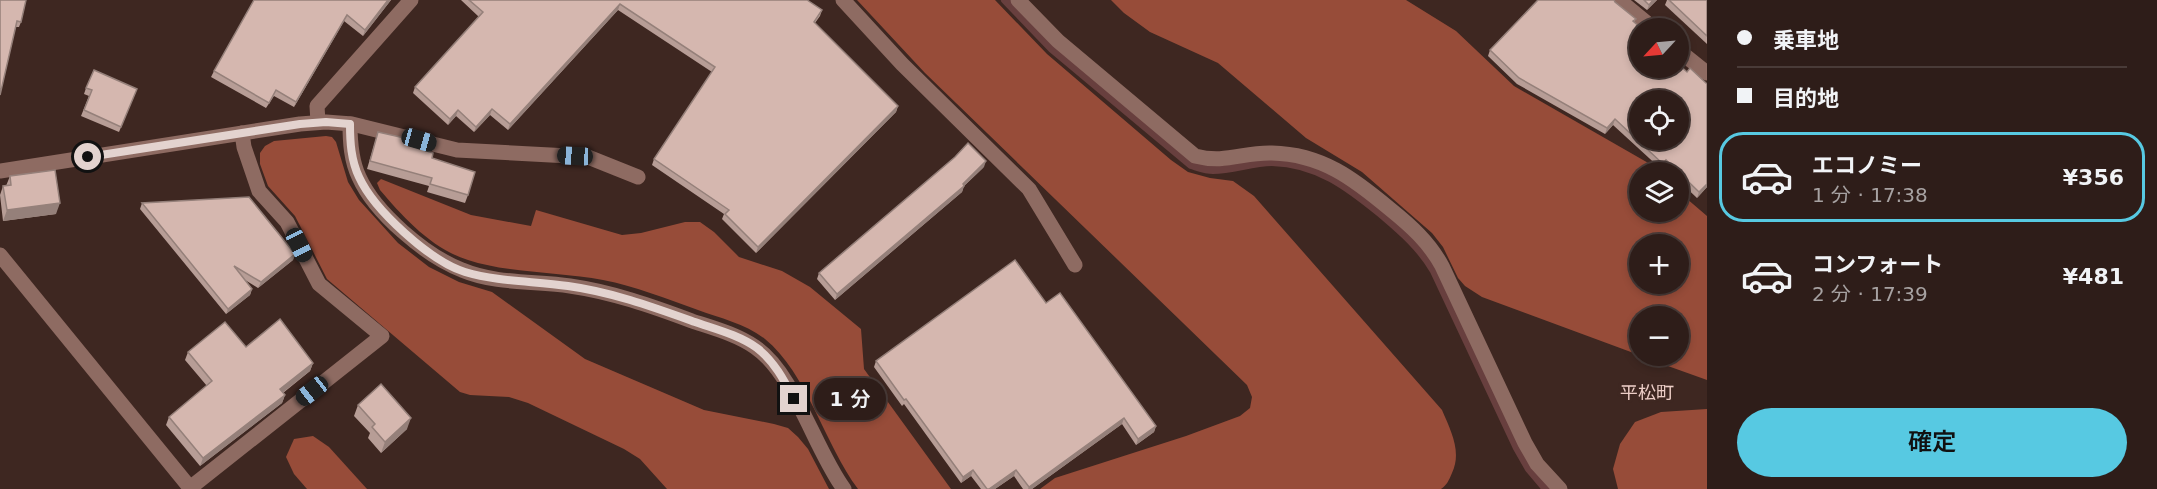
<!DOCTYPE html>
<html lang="ja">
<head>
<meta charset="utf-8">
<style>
	:root { --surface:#2e1d19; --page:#3a2a26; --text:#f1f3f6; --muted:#a7a2a2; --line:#493b38; --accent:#57c9e2 }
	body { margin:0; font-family:"DejaVu Sans","Noto Sans JP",sans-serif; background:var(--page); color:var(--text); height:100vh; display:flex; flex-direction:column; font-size:22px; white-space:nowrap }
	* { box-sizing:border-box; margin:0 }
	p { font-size:20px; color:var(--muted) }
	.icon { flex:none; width:33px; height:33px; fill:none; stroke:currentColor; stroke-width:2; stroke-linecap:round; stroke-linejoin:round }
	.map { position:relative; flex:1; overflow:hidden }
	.drawer { display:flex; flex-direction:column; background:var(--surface); width:450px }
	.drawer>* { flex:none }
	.top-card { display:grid; align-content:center; height:132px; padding:0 30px; background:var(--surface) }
	.needle { width:39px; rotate:244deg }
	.fabs { position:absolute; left:1629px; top:18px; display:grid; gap:12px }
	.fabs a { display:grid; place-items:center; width:60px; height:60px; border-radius:50%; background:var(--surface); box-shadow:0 3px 9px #0003,0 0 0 2px var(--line); font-size:30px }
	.end { position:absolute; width:27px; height:27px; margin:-14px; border:8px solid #e3d3cf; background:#111; box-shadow:0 0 0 3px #111 }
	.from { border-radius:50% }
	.bubble { position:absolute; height:42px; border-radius:21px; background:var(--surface); box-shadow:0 3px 9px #0003,0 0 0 2px var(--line); font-size:20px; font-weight:600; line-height:42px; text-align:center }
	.car { position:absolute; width:18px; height:36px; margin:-18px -9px; border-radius:8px; box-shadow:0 0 4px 2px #0007; background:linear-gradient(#222 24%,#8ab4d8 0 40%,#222 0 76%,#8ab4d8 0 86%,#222 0) }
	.top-card b { display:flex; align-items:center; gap:21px; height:57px; font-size:22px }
	.top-card b+b { border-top:2px solid var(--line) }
	.top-card i { width:15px; height:15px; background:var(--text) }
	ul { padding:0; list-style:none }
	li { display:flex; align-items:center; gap:18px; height:90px; margin:0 12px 9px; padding:0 18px; border:3px solid transparent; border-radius:24px }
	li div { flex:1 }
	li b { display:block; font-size:22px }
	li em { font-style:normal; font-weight:600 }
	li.active { border-color:var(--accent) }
	li>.icon { width:54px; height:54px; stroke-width:1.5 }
	.cta { display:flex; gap:12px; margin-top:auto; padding:12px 30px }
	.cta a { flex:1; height:69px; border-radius:36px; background:var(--accent); color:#111; font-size:24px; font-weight:600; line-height:69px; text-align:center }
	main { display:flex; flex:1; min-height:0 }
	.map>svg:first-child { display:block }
</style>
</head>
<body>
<main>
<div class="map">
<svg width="1707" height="489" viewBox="0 0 1707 489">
	<rect width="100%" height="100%" fill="#3e2721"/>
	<!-- forest -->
	<g fill="#974c39" fill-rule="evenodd">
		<path d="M857 0H995L1047 54 1171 160 1188 172 1210 178 1233 181 1254 196 1442 410C1451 431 1462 452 1452 473 1449 480 1447 485 1441 489H1040L1055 478 1186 436 1240 416 1250 408 1252 397 1247 385 925 73Z"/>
		<path d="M1111 0H1406L1456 31 1514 86 1650 164 1658 172H1640V212H1678L1679 192 1707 216V380L1640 356H1678V316H1640L1639 355 1482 297 1465 286 1458 278 1443 247 1432 233 1362 172 1306 138 1218 63 1150 32 1124 13ZM1640 244H1678V284H1640Z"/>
		<path d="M326 136 332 137 336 142 348 182 359 200 398 243 429 267 459 282 492 292 585 359 704 410 774 424 788 428 798 437 808 449 829 489H667L640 459 624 449 528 403 509 397 470 395 460 392 327 279 295 216 268 186 260 164V153L265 146 274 141Z"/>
		<path d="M381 179 471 215 531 226 536 210 622 235 641 233 685 222H700L714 232 739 257 782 271 810 287 861 329 864 369 951 489H858C825 445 807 373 765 339 746 324 720 318 698 310 667 299 635 286 603 280 560 272 507 273 468 260 432 249 403 217 380 190L377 183Z"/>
		<path d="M1707 409V489H1618L1613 469 1620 444 1635 422 1661 412Z"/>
		<path d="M313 436 329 447 367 489H307L294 474 286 457 294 439Z"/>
	</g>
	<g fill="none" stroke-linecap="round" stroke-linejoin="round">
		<!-- stream -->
		<path stroke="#683f3e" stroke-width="8" d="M1005 0 1052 49 1191 165C1198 167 1206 170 1213 170 1233 170 1252 162 1272 162 1317 163 1348 187 1381 214 1402 232 1420 247 1434 271L1517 448 1529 469 1546 489"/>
		<!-- minor -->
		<g stroke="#8e6b62" stroke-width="15">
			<path d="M843 0 902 64 1029 189 1075 265"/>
			<path d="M1018 0 1058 41 1195 156C1226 164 1243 152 1272 153 1322 154 1354 179 1390 209 1411 226 1429 242 1442 266L1525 443 1537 464 1560 489"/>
			<path d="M1619 0 1653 28"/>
			<path d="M1678 50 1707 73"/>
			<path d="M318 122 317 106 411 0"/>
			<path d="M350 124C350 142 351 160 359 177 375 213 426 256 462 270 495 284 535 281 570 286 612 292 652 306 692 321 713 328 736 334 755 347 794 373 815 450 844 489"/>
			<path d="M0 171 300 124 326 122 352 124 457 150 588 157 638 177"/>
			<path d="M0 255 191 489"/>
			<path d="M190 488 382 336 319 284 287 222 259 191 244 147 242 133"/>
		</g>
	</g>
	<!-- wall -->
	<g fill="#b79d96">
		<path d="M0 0 21 22 19 27H16Z"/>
		<path d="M254 0H391L363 36 344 21 294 107 274 96 266 108 211 77 214 71Z"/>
		<path d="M461 0H807L822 10 820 16 815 23 898 106 896 112 756 253 722 219 724 214 652 165 654 159 712 72 618 10 508 130 490 115 474 132 456 116 448 125 413 93 415 87 479 17Z"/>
		<path d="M1634 0H1657L1647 10Z"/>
		<path d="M1667 0H1707V44L1665 5Z"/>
		<path d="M1615 2 1636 19 1634 22 1687 72 1707 84V187L1697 198 1678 180V172H1670L1664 166 1661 169 1613 125 1605 134 1517 84 1488 56 1490 50Z"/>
		<path d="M86 88 137 89 119 132 81 116 89 96 84 94Z"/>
		<path d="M378 132 432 158 468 195 465 203 427 192 429 186 367 169Z"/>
		<path d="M984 167 964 186 962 192 835 300 817 279 819 273Z"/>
		<path d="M10 176 56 214 3 221 0 195 3 186H6Z"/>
		<path d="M142 203 295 254 293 260 258 288 245 280 252 289 250 295 226 314 140 209Z"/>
		<path d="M1046 303 1156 426 1154 432 1136 445 1122 424 1032 489H1023L1014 476 995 489H981L971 476 961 483 904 404 902 406 874 367 876 361Z"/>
		<path d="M246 347 313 363 310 371 283 393 285 395 282 403 200 466 166 425 169 417 207 386 185 360 188 352Z"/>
		<path d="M358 405 407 429 381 453 368 438 370 433 354 416Z"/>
	</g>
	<!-- shaded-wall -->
	<g fill="#95807a">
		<path d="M388 0H391L363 36 365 30Z"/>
		<path d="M1653 0H1657L1647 10 1649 5Z"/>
		<path d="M620 4 618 10 508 130 510 124Z"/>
		<path d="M347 15 344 21 294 107 296 102Z"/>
		<path d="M898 106 896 112 756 253 758 247Z"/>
		<path d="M492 109 490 115 474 132 476 127Z"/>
		<path d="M458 110 456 116 448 125 450 119Z"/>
		<path d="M1615 119 1613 125 1605 134 1607 128Z"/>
		<path d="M986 161 984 167 964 186 962 192 835 300 837 294 963 184Z"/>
		<path d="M1707 184V187L1697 198 1699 192Z"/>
		<path d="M60 203 56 214 3 221 7 210Z"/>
		<path d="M295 254 293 260 258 288 261 282Z"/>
		<path d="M252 289 250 295 226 314 228 309Z"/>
		<path d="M313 363 310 371 277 397 280 389Z"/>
		<path d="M285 395 282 403 200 466 203 458Z"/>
		<path d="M411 418 407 429 381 453 385 442Z"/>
		<path d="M1124 418 1122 424 1032 489H1028L1029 487Z"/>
		<path d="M1156 426 1154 432 1136 445 1138 439Z"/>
		<path d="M973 470 971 476 961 483 963 477Z"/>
		<path d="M1016 470 1014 476 995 489H989Z"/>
	</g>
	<!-- building -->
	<g fill="#d5b7af" stroke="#95807a" stroke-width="1.5" fill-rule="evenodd">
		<path d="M0 0H26L21 22 17 21 0 95Z"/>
		<path d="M254 0H388L365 30 347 15 296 102 276 90 269 103 214 71Z"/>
		<path d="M469 0H807L822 10 814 22 898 106 758 247 725 214 729 210 654 159 715 67 620 4 510 124 492 109 476 127 458 110 450 119 415 87 483 12Z"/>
		<path d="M1538 0H1614L1615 2 1636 19 1633 21 1641 28H1640V68H1678V64L1687 72 1690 68 1707 84V184L1699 192 1666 160 1663 164 1615 119 1607 128 1519 78 1490 50ZM1640 100H1678V140H1640Z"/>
		<path d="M1644 0H1653L1649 5Z"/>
		<path d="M1669 0H1707V36Z"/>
		<path d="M94 70 137 89 121 127 84 110 92 90 86 88Z"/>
		<path d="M378 132 409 139 407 145 433 153 432 158 475 172 468 195 430 184 432 178 370 161Z"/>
		<path d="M968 143 986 161 963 184 964 186 837 294 819 273 955 157Z"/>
		<path d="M55 170 60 203 7 210 3 186 11 185 10 176Z"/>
		<path d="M249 197 295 254 261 282 234 266 252 289 228 309 142 203Z"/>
		<path d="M1015 260 1046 303 1060 293 1156 426 1138 439 1124 418 1029 487 1016 470 989 489H987L973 470 963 477 906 399 904 400 876 361Z"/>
		<path d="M280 319 313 363 280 389 285 395 203 458 169 417 212 381 188 352 225 322 246 347Z"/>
		<path d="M381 384 411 418 385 442 372 427 375 424 358 405Z"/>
	</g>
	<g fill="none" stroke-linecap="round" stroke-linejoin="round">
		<!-- route -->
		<path stroke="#e3d3cf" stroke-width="8" d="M88 157 300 124 326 122 350 124C350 142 351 160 359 177 374 210 430 261 465 272 498 282 534 281 568 286 612 292 653 307 695 322 715 329 739 335 757 348 774 361 784 380 794 399"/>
	</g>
	<g text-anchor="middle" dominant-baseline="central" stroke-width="6" stroke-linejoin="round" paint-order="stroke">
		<!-- neighbourhood labels -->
		<g font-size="18" fill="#edcec7" stroke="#3e2721">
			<text x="1647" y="392">平松町</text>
		</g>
	</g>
</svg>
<div class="fabs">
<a><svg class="needle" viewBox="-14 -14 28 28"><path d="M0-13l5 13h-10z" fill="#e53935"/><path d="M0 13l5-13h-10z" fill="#a7a2a2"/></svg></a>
<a><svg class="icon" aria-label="locate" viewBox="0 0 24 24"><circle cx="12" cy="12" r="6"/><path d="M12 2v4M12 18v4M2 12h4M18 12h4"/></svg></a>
<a><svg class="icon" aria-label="layers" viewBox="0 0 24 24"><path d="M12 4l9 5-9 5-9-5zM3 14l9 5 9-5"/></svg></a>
<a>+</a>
<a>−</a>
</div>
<i class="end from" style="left:88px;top:157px"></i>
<i class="end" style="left:794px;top:399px"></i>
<div class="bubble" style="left:814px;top:378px;width:72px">1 分</div>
<i class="car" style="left:419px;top:140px;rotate:106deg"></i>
<i class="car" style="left:575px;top:156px;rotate:273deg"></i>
<i class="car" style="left:299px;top:245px;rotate:154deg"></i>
<i class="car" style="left:312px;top:391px;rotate:232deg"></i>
</div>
<section class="drawer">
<div class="top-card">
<b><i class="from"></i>乗車地</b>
<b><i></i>目的地</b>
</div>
<ul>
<li class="active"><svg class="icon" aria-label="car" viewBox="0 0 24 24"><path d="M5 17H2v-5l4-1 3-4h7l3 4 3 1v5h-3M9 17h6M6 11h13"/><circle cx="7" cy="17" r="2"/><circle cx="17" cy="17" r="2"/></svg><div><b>エコノミー</b><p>1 分 · 17:38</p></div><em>¥356</em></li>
<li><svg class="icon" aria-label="car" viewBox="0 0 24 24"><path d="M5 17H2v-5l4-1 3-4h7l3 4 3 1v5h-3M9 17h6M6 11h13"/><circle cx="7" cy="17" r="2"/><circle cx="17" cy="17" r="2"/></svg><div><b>コンフォート</b><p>2 分 · 17:39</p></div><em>¥481</em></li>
</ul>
<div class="cta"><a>確定</a></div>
</section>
</main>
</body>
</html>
